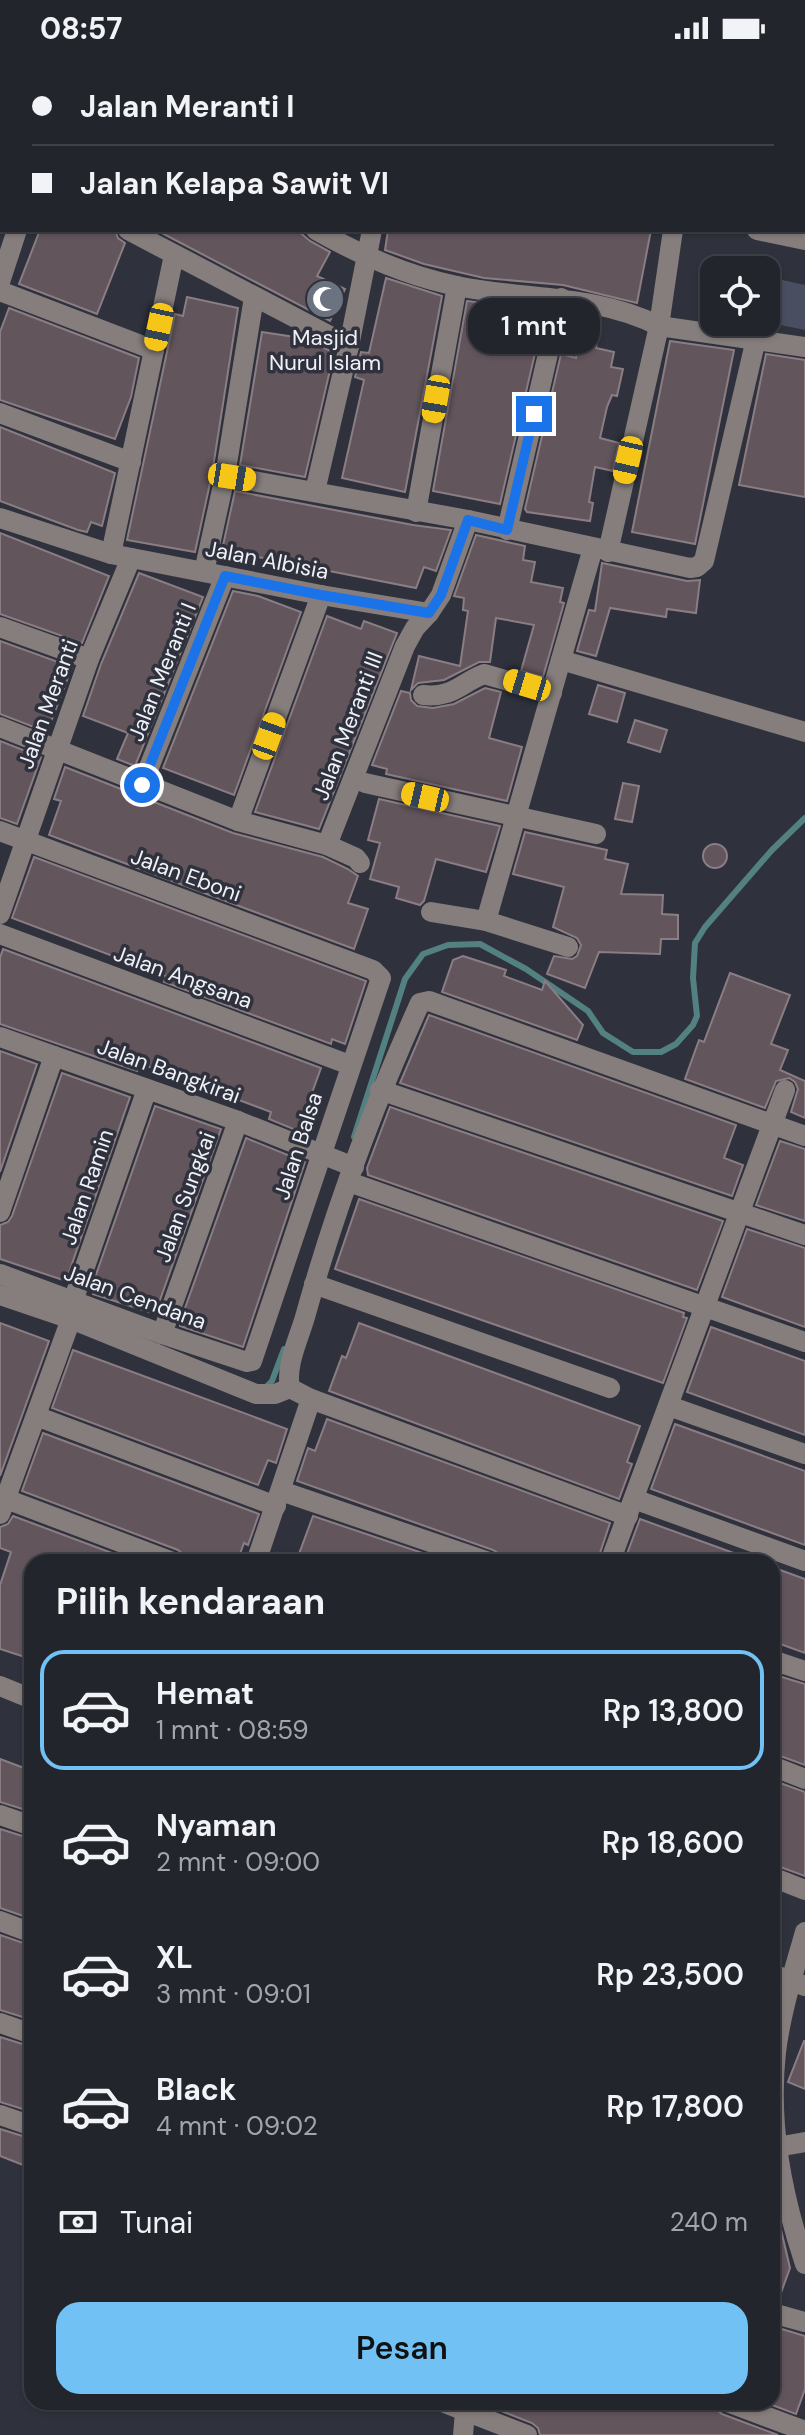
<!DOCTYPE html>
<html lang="id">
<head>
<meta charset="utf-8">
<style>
	:root { --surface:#23252d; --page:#2b2d35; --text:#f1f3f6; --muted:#a3a5aa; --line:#404249; --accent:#72c1f5 }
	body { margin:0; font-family:"DM Sans",sans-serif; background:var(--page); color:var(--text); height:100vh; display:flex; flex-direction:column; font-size:30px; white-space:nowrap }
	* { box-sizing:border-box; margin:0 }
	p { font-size:26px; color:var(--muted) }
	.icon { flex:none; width:44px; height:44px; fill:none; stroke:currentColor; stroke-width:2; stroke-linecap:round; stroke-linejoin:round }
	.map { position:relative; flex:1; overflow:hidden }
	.panel { position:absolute; left:24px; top:1498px; width:756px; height:856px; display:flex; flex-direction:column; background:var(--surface); border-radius:24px; box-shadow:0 2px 6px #0004,0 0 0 2px var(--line) }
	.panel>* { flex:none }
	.hud { position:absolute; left:0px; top:0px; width:806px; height:176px; box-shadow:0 2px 6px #0004,0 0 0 2px var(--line); display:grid; align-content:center; height:176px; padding:0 32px; background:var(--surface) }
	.fabs { position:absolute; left:700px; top:200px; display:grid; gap:16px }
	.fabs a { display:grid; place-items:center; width:80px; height:80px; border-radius:16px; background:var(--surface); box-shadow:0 2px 6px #0004,0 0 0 2px var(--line); font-size:40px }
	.end { position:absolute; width:36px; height:36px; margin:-18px; border:10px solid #1a73e8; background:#fff; box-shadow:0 0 0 4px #fff }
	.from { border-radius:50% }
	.bubble { position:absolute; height:56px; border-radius:24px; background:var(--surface); box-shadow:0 2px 6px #0004,0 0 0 2px var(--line); font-size:26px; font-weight:600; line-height:56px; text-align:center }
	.car { position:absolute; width:24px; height:48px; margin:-24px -12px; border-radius:10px; box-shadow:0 0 6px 2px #0007; background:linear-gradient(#f5c518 24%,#345 0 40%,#f5c518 0 76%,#345 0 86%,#f5c518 0) }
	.hud b { display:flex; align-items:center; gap:28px; height:76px; font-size:30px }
	.hud b+b { border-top:2px solid var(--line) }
	.hud i { width:20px; height:20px; background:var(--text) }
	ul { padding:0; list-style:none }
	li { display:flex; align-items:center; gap:24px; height:120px; margin:0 16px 12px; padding:0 16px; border:4px solid transparent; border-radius:24px }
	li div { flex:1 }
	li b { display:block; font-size:30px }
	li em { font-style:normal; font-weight:600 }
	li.on { border-color:var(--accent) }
	li>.icon { width:72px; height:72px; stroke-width:1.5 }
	h2 { padding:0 32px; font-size:36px; line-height:96px }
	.pay { display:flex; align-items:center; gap:20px; height:88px; padding:0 32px; font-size:30px }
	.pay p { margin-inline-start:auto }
	.primary-button { display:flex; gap:16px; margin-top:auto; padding:16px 32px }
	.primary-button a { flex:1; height:92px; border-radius:24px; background:var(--accent); color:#111; font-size:32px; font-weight:600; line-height:92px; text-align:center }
	.status { display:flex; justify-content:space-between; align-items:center; height:56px; padding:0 40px; background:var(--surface); direction:ltr }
	.status svg { height:22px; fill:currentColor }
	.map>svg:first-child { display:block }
</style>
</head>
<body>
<div class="status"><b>08:57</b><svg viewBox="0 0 49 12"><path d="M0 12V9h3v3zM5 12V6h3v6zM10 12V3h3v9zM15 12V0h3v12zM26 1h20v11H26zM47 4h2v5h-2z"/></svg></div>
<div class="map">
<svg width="805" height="2379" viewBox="0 0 805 2379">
	<rect width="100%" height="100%" fill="#2f313c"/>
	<!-- green -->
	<path fill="#494e61" d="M769 221 805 229V274L766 266V237Z"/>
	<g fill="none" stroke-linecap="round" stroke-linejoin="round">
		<!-- stream -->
		<g stroke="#538181" stroke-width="6">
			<path d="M354 1081 405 923 423 898 448 889 480 888 526 913 588 955 603 977 633 996H661L676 988 693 969 697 960 693 922 695 887 705 871 772 794 805 762"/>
			<path d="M265 1332 272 1325 284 1293"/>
		</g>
	</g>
	<!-- building -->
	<g fill="#62555c" stroke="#8a7d84" stroke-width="2">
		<path d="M40 174H115L118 182 125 187 97 258 19 228Z"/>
		<path d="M156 174H297L310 185 330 196 317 220 345 233 330 265Z"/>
		<path d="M388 174H651L637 247 563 229 484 222 424 208 385 194Z"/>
		<path d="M386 222 442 240 405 436 342 422 364 324 355 321 361 296 369 297Z"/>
		<path d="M187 241 238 252 212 418 195 496 127 484 175 258 183 260Z"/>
		<path d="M467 245 541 254 534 293H536L500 448 433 435Z"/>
		<path d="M9 252 139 302 131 341 115 383 0 344V276Z"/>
		<path d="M574 258 600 263 596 292 614 296 611 311 623 313 617 340 612 339 607 351 600 382 619 387 613 415 595 411 589 446 593 447 590 465 527 456 525 453 561 298 576 302 579 264 573 263Z"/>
		<path d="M262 276 308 283 334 297 305 421 240 409Z"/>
		<path d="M670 285 734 294 695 488 632 476Z"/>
		<path d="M766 298 805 304V441L739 429Z"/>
		<path d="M0 371 115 417 102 470 91 466 87 476 78 474 0 445Z"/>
		<path d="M235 435 413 469 451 474 436 515 424 511 416 532 222 494Z"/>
		<path d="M0 477 109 520 82 587 0 558Z"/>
		<path d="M476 479 525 490 523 504 535 506 531 526 563 532 560 546 564 547 543 621 521 615 534 569 496 562 490 606H479L444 624 418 627 411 634 419 600 460 610 468 555 463 554 464 542 454 540Z"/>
		<path d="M602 507 687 525 700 524 696 557 667 553 666 561 610 552 596 600 577 595 589 554 595 555Z"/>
		<path d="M139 517 203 541 135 710 117 703 128 677 83 660 101 608Z"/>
		<path d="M233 535 258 540 301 556 234 739 163 712Z"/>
		<path d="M327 560 361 573 364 565 397 577 319 773 255 756Z"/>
		<path d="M0 585 72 611 47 676 0 658Z"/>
		<path d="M598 629 625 637 617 666 589 658Z"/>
		<path d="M485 632 501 636 489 682 522 691 507 745 386 718 387 713 372 709 401 635 410 637 411 644 417 650 433 652 454 648Z"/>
		<path d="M635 664 667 674 660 696 628 686Z"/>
		<path d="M0 685 41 701 17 768 0 762Z"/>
		<path d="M65 711 233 777 323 801 348 813 358 820 348 847 368 853 354 893 49 779 61 745 54 743Z"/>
		<path d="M623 727 639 730 632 766 615 763Z"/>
		<path d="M379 743 500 770 486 816 436 803 424 845 420 849 396 842 399 831 370 823 380 787 368 784Z"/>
		<path d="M525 776 607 794 605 803 628 808 621 838 663 839 662 858 678 859V883H661L660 898 599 896 585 932 547 918 554 900 572 903 577 900 581 889 577 882 553 871 564 831 513 818Z"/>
		<circle cx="715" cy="800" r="12"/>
		<path d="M34 801 366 925 345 988 332 983 331 988 164 926 166 920 12 862Z"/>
		<path d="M3 893 321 1012 298 1075 269 1063 271 1056 139 1007 137 1015 0 968V902Z"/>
		<path d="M463 900 506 914 504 920 542 934 545 925 583 969 577 984 442 936 453 904Z"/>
		<path d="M730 917 790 939 771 988 788 994 780 1014 805 1025V1062L791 1056 798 1033 795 1026 789 1022 776 1025 765 1052 685 1023 699 984 704 986Z"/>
		<path d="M429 959 736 1069 724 1102 743 1109 732 1140 400 1027Z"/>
		<path d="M0 995 37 1008 0 1116Z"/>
		<path d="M62 1017 130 1041 66 1225 0 1203V1169L8 1166 12 1160Z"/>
		<path d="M155 1050 221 1073 155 1258 93 1238 94 1234 91 1233Z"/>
		<path d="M390 1051 723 1165 697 1234 368 1119 367 1112Z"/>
		<path d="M246 1082 305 1106 243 1291 180 1270V1266Z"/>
		<path d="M780 1085 805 1093V1165L756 1149Z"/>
		<path d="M359 1143 684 1257 683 1261 687 1262 663 1327 335 1213Z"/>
		<path d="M747 1173 805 1192V1271L722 1241Z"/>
		<path d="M0 1267 49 1285 0 1420Z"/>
		<path d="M359 1267 640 1370 627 1406 632 1408 619 1443 329 1335 342 1300 346 1302Z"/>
		<path d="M711 1271 805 1305V1379L687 1336Z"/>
		<path d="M73 1294 287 1373 276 1407 268 1404 258 1429 52 1352Z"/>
		<path d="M327 1363 610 1467 597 1506H502L499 1498 493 1494 297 1425 308 1392 315 1395Z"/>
		<path d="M675 1368 805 1415V1489L651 1433Z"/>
		<path d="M43 1377 259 1458 248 1489 244 1487 237 1506H186L183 1498 178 1494 22 1435Z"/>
		<path d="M13 1460 136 1506H32V1590L28 1602 0 1593V1529L11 1496 0 1492V1471L8 1468Z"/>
		<path d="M313 1460 449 1506H296Z"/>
		<path d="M640 1463 753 1504V1506H624Z"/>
		<path d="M772 1511 805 1523V1597L772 1585Z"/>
		<path d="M772 1618 805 1628V1709L772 1697Z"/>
		<path d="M0 1703 32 1715V1756L0 1746Z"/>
		<path d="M772 1724 805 1736V1820L772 1808Z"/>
		<path d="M0 1773 32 1783V1863L0 1852Z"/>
		<path d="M0 1879 32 1890V1964L0 1954Z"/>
		<path d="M0 1981 32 1991V2056L0 2046Z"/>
		<path d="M804 1985H805V2033L788 2026Z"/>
		<path d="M0 2073 32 2083 23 2109 0 2100Z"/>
		<path d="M778 2161 790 2212 778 2245 772 2244V2162Z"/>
		<path d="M772 2270 805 2280V2333L796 2358 764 2346H772Z"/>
		<path d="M478 2346H714L717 2354 722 2358 778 2379H540L538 2372 532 2367Z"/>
	</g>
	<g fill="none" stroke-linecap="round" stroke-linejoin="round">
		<!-- minor -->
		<g stroke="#857e7d" stroke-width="20">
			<path d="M216 0 220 2"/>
			<path d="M503 0 512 2"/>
			<path d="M86 2V0"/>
			<path d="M447 2 448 0"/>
			<path d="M551 2V0"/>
			<path d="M646 2 647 0"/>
			<path d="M673 2V0"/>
			<path d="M762 2V0"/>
			<path d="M0 12 2 13"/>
			<path d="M804 68H805"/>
			<path d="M128 174 349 290"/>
			<path d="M316 174C360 199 407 220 457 230 524 244 597 238 659 270L805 291"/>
			<path d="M757 174 805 184"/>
			<path d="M0 226 17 174"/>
			<path d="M0 235 154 294"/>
			<path d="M0 357 131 406"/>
			<path d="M225 420 468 464 690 512 697 511 704 505 756 283"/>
			<path d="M315 435 349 290 372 174"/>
			<path d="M416 456 457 230"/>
			<path d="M0 462 111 498 321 539 429 557 441 539 468 464"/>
			<path d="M507 474 561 242"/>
			<path d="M608 496 659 270 673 174"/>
			<path d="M111 498 174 199"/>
			<path d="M204 516 225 420 254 241"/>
			<path d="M0 571 89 603"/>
			<path d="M561 604 805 676"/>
			<path d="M423 639C453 642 459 628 484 618L552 637"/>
			<path d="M0 671 238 765 327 789 405 590 415 572 429 557"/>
			<path d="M365 727 596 778"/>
			<path d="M142 729 225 520"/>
			<path d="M238 765 321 539"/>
			<path d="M0 775 373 914 381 922 252 1305 247 1306 162 1278 0 1218"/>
			<path d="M327 789 356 802 360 807"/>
			<path d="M431 856 486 865 568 891"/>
			<path d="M0 858 89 603 131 502"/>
			<path d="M486 865 593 492"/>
			<path d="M0 878 350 1009"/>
			<path d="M0 981 238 1065 354 1111"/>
			<path d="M380 1034 805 1179"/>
			<path d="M349 1126 805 1286"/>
			<path d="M0 1156 54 1000"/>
			<path d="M314 1228 610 1332"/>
			<path d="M0 1239 71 1263 256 1338H275L290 1332"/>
			<path d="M73 1245 147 1033"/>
			<path d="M162 1278 238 1065"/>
			<path d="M669 1350 805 1398"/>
			<path d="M36 1360 276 1450"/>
			<path d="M281 1435 489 1506"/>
			<path d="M6 1443 173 1506"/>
			<path d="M634 1443 805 1505"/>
			<path d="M0 1458 71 1263"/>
			<path d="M628 1460 311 1343 290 1332C285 1310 299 1282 305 1261 335 1153 374 1048 420 947L429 945 805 1080"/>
			<path d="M256 1506 311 1343"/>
			<path d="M610 1506 785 1034"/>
			<path d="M772 1604 805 1615"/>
			<path d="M0 1630 32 1643"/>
			<path d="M772 1710 805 1723"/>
			<path d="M0 1759 32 1770"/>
			<path d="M772 1821 805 1834"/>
			<path d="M0 1865 32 1877"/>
			<path d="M805 1876C794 1915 781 1955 776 1996 768 2069 782 2139 805 2208"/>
			<path d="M772 1918 805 1930"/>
			<path d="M0 1967 32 1978"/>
			<path d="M0 2059 32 2070"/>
			<path d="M777 2091 805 2086"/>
			<path d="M772 2257 805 2266"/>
			<path d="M442 2346 527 2379"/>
			<path d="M727 2346 805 2375"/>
			<path d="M463 2379 465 2356"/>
		</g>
	</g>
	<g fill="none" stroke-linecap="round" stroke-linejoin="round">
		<!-- route -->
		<path stroke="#1a73e8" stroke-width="10" d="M142 729 225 520 321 539 429 557 441 539 468 464 507 474 534 358"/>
	</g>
	<!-- icons -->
	<defs>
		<g id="mosque-disc" transform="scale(2)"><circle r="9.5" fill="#6b7280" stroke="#2f313c"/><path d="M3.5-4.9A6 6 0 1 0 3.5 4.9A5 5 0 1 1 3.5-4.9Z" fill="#fff"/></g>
	</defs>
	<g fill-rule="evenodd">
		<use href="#mosque-disc" x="325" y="243"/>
	</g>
	<g text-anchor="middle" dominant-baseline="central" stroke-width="7" stroke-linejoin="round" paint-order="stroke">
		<!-- poi labels -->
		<g font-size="22" fill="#eff1f8" stroke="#2f313c">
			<text x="325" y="281">Masjid<tspan x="325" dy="25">Nurul Islam</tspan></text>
		</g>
		<!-- street labels -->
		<g font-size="22" fill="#eff1f8" stroke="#2f313c">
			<text transform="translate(267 504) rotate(11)">Jalan Albisia</text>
			<text transform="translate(162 616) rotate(-68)">Jalan Meranti I</text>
			<text transform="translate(48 648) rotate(-70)">Jalan Meranti</text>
			<text transform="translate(348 670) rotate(-69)">Jalan Meranti III</text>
			<text transform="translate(186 819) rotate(20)">Jalan Eboni</text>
			<text transform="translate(183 921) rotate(20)">Jalan Angsana</text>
			<text transform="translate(169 1015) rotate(20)">Jalan Bangkirai</text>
			<text transform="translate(298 1090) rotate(-72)">Jalan Balsa</text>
			<text transform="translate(87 1131) rotate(-71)">Jalan Ramin</text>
			<text transform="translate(185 1141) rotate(-70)">Jalan Sungkai</text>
			<text transform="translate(135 1241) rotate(20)">Jalan Cendana</text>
		</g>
	</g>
</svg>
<div class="fabs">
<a><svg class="icon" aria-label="locate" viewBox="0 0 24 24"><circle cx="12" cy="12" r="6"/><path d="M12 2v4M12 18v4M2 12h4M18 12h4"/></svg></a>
</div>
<i class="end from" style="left:142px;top:729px"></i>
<i class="end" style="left:534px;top:358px"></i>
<div class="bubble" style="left:468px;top:242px;width:132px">1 mnt</div>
<i class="car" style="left:159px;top:271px;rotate:192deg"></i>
<i class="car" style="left:436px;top:343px;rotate:190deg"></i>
<i class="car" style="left:628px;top:404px;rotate:193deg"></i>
<i class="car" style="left:232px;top:421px;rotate:99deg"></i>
<i class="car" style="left:527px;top:629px;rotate:287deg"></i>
<i class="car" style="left:269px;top:680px;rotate:20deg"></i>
<i class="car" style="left:425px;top:741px;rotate:283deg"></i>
<div class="hud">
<b><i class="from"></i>Jalan Meranti I</b>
<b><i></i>Jalan Kelapa Sawit VI</b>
</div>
<section class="panel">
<h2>Pilih kendaraan</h2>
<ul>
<li class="on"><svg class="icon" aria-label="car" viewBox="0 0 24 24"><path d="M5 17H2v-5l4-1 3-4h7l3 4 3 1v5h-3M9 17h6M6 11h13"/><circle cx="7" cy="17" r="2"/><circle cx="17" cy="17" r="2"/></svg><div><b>Hemat</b><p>1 mnt · 08:59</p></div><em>Rp 13,800</em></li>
<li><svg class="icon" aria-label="car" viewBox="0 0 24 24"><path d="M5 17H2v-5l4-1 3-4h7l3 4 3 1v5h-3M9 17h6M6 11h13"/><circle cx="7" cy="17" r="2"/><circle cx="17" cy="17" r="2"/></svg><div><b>Nyaman</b><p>2 mnt · 09:00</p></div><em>Rp 18,600</em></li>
<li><svg class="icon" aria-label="car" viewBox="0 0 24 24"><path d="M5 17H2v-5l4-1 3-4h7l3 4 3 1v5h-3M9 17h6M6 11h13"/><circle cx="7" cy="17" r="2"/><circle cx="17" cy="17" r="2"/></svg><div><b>XL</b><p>3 mnt · 09:01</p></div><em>Rp 23,500</em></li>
<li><svg class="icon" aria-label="car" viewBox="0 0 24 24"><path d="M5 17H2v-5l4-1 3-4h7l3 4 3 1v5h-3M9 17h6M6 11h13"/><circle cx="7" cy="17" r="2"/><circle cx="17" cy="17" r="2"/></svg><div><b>Black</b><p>4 mnt · 09:02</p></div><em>Rp 17,800</em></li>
</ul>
<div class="pay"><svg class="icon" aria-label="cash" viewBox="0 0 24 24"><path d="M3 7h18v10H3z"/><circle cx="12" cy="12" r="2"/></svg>Tunai<p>240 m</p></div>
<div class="primary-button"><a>Pesan</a></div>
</section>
</div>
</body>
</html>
